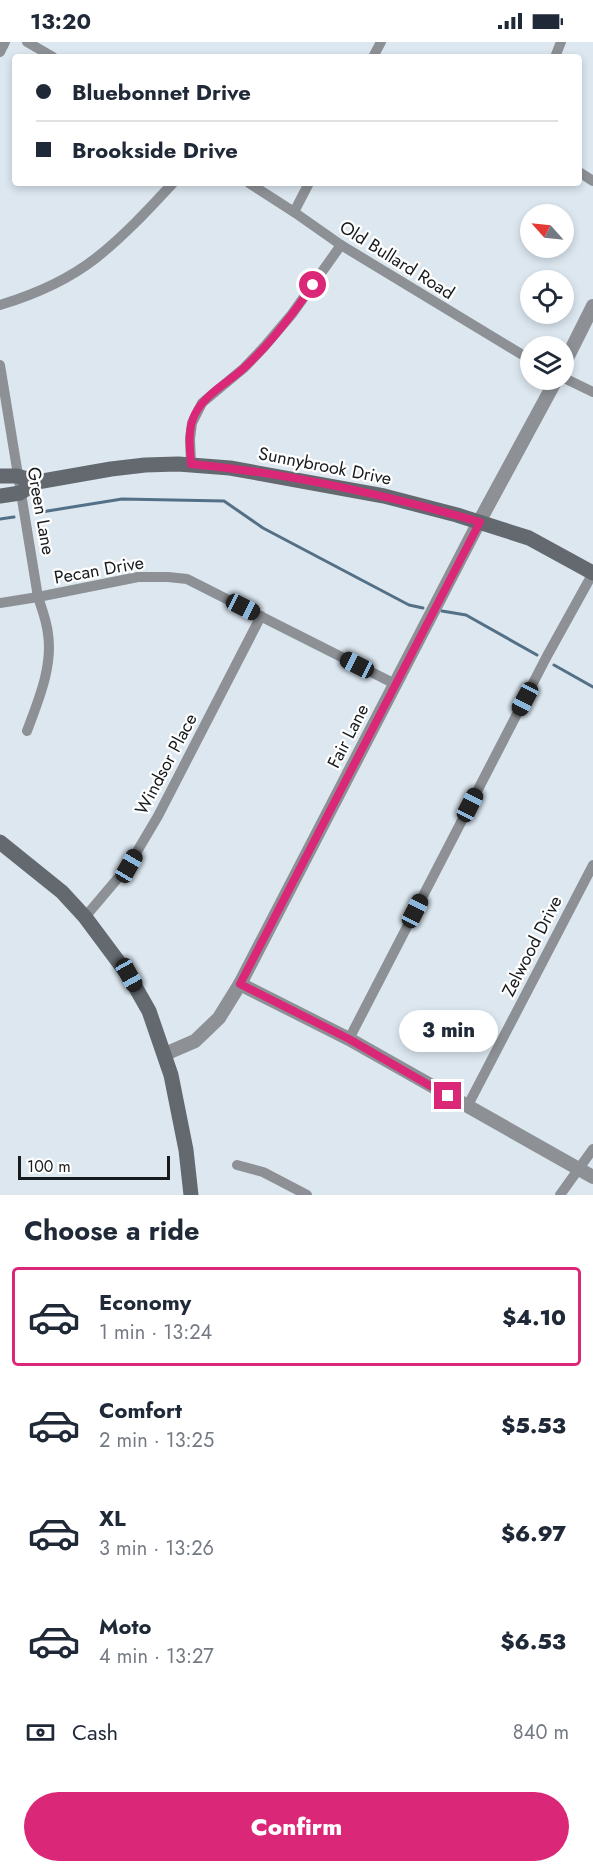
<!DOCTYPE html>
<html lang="en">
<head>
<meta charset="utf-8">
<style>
	:root { --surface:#fff; --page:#f2f2f3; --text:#1f2937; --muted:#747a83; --line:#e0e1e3; --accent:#db2777 }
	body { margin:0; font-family:Jost,sans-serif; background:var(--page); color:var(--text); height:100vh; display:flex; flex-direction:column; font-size:22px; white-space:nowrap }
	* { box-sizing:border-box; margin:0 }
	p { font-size:20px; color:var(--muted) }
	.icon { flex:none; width:33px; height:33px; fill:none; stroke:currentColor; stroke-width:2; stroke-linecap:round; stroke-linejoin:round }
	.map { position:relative; height:1153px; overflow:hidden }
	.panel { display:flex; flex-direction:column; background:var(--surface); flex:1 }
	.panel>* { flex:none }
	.banner { position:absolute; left:12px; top:12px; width:570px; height:132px; border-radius:6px; box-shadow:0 3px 9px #0003; display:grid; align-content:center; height:132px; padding:0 24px; background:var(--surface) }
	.needle { width:39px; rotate:297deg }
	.fabs { position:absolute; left:520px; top:162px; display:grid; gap:12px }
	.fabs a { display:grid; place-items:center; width:54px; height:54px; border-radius:50%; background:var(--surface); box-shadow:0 3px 9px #0003; font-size:30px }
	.scale { position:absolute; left:18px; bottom:15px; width:152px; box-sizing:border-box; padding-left:6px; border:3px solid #171b1e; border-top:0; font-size:16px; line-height:21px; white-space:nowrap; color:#171b1e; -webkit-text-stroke:4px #fff; paint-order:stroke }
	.end { position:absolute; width:27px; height:27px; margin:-14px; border:8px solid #db2777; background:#fff; box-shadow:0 0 0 3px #fff }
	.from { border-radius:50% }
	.bubble { position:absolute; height:42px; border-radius:21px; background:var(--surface); box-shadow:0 3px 9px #0003; font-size:20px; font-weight:800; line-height:42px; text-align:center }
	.car { position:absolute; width:18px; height:36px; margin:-18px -9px; border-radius:8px; box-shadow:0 0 4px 2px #0007; background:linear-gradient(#222 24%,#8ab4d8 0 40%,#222 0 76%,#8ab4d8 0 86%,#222 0) }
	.banner b { display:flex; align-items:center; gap:21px; height:57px; font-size:22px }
	.banner b+b { border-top:2px solid var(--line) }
	.banner i { width:15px; height:15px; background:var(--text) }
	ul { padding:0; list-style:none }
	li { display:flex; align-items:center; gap:18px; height:99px; margin:0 12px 9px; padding:0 12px; border:3px solid transparent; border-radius:6px }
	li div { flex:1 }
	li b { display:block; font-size:22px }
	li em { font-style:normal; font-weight:800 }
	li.current { border-color:var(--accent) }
	li>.icon { width:54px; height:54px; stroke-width:1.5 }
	h2 { padding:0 24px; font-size:27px; line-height:72px }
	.pay { display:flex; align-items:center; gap:15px; height:66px; padding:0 24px; font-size:22px }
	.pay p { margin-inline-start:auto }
	.primary-button { display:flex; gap:12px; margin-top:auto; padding:12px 24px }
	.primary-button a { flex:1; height:69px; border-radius:36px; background:var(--accent); color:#fff; font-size:24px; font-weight:800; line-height:69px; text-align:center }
	.status { display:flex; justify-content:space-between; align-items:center; height:42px; padding:0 30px; background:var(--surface); direction:ltr }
	.status svg { height:16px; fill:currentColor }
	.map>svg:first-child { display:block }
</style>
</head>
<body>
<div class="status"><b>13:20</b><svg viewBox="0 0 49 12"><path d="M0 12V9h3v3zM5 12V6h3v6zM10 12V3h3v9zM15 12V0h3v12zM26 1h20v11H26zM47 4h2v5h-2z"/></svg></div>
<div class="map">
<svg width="593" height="1153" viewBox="0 0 593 1153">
	<rect width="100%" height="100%" fill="#dce7f0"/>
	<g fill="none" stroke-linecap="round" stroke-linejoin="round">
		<!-- stream -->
		<g stroke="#537086" stroke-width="3">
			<path d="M35 471 122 457 224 459 263 486 409 563 423 566"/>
			<path d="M0 477 14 475"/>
			<path d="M442 569 466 573 537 613"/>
			<path d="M554 623 593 645"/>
		</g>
		<!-- minor -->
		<g stroke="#8d9195" stroke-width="10">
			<path d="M27 0 53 15"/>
			<path d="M0 10 5 0"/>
			<path d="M373 15 381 0"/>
			<path d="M555 15 561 0"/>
			<path d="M579 130 593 139"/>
			<path d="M249 141 294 170 341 203 531 318"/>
			<path d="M294 170 309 141"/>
			<path d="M0 263C33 253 68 238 96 216 124 194 149 167 173 141"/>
			<path d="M0 323 38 555C42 567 47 580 48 592 53 625 38 659 27 689"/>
			<path d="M564 336 593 350"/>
			<path d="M191 422 190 397 192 381 202 361 244 326 264 305 292 272 341 203"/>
			<path d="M0 561 38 555 138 535H168L187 537 395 642"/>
			<path d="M85 875 129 823 158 774 261 574"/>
			<path d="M349 997 547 614 593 531"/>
			<path d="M467 1065 593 823"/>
			<path d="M237 1123 263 1130 307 1153"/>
			<path d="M560 1153 593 1107"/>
		</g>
		<!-- tertiary -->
		<g stroke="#8d9195" stroke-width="14">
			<path d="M564 322 593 264"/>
			<path d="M240 942 349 997 593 1135"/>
			<path d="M165 1012 195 999 219 976 240 942 479 480 556 338"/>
		</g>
		<!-- secondary -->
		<g stroke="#63696f" stroke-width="15">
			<path d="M0 434H17L37 440"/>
			<path d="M0 454 20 451 37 440 111 427 145 423 178 422 230 426 384 454 457 473 529 496 593 531"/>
			<path d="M0 800 62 850 85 875 129 934 149 969 171 1033 186 1108 191 1153"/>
		</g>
	</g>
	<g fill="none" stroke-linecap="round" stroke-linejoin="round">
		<!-- route -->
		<path stroke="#db2777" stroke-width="8" d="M313 243C293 272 271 301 245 325 228 341 206 351 195 372 187 388 190 406 191 422 289 431 386 453 480 480L240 942 349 997 448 1054"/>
	</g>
	<g text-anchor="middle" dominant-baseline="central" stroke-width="4.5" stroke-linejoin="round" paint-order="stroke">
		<!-- street labels -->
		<g font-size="18" fill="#171b1e" stroke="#fff">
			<text transform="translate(397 218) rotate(32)">Old Bullard Road</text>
			<text transform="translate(325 424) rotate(11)">Sunnybrook Drive</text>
			<text transform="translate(41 469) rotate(80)">Green Lane</text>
			<text transform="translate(99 528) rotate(-10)">Pecan Drive</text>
			<text transform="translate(348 694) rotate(-63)">Fair Lane</text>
			<text transform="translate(166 722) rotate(-62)">Windsor Place</text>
			<text transform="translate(532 904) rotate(-63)">Zelwood Drive</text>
		</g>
	</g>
</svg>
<div class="fabs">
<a><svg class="needle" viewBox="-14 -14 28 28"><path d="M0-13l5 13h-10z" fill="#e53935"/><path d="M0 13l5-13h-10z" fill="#747a83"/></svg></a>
<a><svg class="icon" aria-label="locate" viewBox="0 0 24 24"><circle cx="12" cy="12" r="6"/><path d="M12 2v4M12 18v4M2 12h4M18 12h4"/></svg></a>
<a><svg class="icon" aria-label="layers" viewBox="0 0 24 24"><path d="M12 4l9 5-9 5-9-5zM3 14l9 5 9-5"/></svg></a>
</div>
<div class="scale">100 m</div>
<i class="end from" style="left:313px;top:243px"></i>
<i class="end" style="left:448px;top:1054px"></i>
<div class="bubble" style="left:399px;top:968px;width:99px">3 min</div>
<i class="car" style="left:243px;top:565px;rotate:117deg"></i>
<i class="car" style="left:357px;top:623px;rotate:297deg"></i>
<i class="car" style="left:525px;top:657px;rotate:208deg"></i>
<i class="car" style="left:470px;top:763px;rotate:27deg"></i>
<i class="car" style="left:129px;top:824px;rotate:30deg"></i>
<i class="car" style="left:415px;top:869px;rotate:27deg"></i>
<i class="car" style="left:129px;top:933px;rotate:151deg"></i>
<div class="banner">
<b><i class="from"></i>Bluebonnet Drive</b>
<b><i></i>Brookside Drive</b>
</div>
</div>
<section class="panel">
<h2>Choose a ride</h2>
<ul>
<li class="current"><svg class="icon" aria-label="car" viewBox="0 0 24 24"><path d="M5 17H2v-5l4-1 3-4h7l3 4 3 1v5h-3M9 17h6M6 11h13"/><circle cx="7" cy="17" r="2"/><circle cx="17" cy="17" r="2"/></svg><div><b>Economy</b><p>1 min · 13:24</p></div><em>$4.10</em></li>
<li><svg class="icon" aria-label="car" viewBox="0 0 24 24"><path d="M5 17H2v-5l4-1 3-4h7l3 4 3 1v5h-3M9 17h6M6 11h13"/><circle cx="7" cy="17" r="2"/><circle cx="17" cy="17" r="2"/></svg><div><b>Comfort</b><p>2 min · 13:25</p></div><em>$5.53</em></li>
<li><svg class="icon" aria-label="car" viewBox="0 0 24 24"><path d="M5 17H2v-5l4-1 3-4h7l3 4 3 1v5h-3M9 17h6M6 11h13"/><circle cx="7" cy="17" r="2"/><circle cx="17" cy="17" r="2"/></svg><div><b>XL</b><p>3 min · 13:26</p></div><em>$6.97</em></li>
<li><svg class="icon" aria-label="car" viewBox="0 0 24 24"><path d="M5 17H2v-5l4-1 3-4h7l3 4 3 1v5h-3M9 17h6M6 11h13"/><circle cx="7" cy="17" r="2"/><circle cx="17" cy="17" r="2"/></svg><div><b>Moto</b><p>4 min · 13:27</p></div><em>$6.53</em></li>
</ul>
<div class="pay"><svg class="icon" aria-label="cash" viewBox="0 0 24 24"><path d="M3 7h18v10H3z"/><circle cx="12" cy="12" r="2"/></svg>Cash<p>840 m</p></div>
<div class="primary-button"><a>Confirm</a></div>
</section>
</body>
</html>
